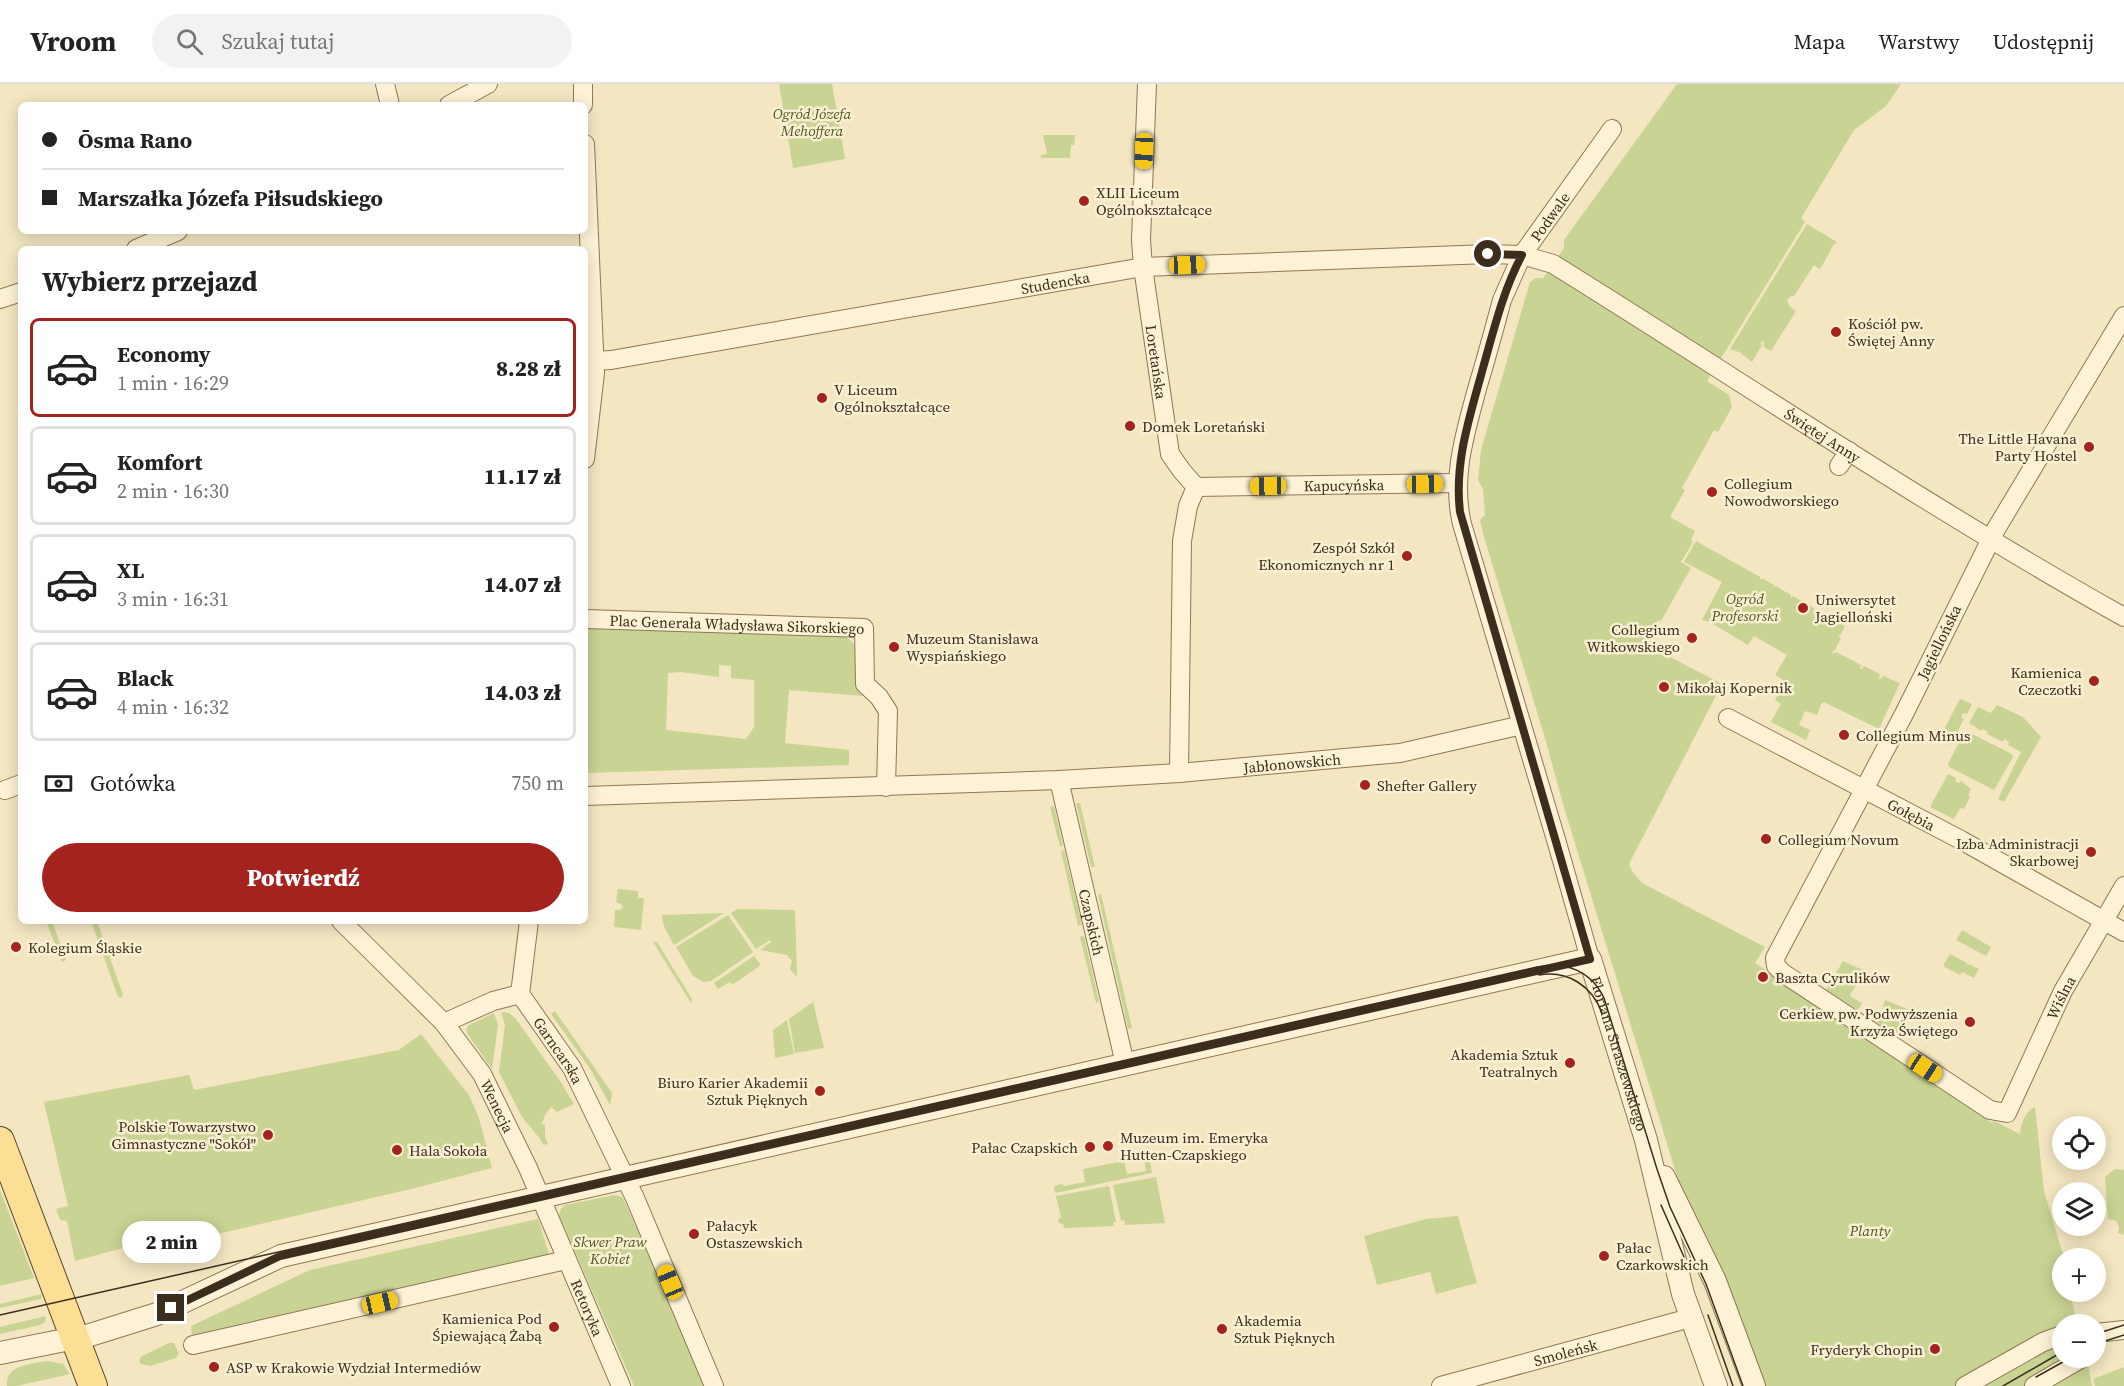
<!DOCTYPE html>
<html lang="pl">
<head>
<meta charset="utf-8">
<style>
	:root { --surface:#fff; --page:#f2f2f2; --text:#222; --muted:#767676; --line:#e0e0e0; --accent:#a5231f }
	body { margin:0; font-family:"Source Serif 4",serif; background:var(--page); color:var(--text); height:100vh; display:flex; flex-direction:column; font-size:22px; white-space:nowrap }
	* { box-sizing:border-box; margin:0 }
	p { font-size:20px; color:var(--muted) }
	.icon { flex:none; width:33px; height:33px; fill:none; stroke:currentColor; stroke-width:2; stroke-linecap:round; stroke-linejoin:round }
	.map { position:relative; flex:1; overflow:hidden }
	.sheet { position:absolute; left:18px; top:162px; width:570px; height:678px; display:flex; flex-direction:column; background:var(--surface); border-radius:9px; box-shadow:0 3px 15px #0003 }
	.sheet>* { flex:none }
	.top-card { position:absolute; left:18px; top:18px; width:570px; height:132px; border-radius:9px; box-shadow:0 3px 15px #0003; display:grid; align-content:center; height:132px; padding:0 24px; background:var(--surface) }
	.buttons { position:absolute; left:2052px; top:1032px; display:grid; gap:12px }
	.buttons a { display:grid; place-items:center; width:54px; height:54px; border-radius:50%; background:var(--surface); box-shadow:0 3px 15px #0003; font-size:30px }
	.end { position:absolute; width:27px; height:27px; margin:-14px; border:8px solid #3d2d1c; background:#fff; box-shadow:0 0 0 3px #fff }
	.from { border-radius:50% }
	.bubble { position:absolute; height:42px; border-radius:21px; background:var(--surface); box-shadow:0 3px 15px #0003; font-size:20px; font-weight:800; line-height:42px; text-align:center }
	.car { position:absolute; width:18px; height:36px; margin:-18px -9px; border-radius:8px; box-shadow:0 0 4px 2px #0007; background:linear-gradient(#f5c518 24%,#345 0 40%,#f5c518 0 76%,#345 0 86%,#f5c518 0) }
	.top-card b { display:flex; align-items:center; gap:21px; height:57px; font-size:22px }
	.top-card b+b { border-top:2px solid var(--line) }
	.top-card i { width:15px; height:15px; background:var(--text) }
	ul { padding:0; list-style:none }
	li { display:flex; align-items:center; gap:18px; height:99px; margin:0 12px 9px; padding:0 12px; border:3px solid var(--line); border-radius:9px }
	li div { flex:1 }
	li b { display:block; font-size:22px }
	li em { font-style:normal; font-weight:800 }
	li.on { border-color:var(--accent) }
	li>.icon { width:54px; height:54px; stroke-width:1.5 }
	h2 { padding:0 24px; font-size:27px; line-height:72px }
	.pay { display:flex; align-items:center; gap:15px; height:66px; padding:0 24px; font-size:22px }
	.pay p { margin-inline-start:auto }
	.action { display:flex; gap:12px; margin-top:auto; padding:12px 24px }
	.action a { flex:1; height:69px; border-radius:36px; background:var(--accent); color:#fff; font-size:24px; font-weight:800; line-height:69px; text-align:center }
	header { display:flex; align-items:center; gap:36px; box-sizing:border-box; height:84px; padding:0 30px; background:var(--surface); border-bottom:2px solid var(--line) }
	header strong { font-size:28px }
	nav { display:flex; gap:33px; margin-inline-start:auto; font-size:21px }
	.search { width:420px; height:54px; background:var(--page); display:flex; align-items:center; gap:15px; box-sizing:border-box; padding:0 21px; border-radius:33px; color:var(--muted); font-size:22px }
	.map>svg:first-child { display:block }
</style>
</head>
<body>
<header>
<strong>Vroom</strong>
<div class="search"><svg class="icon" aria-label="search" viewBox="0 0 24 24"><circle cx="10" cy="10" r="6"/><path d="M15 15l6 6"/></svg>Szukaj tutaj</div>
<nav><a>Mapa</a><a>Warstwy</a><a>Udostępnij</a></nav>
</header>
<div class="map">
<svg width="2124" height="1302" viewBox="0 0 2124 1302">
	<rect width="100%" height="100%" fill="#f3e6c1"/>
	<!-- green -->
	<g fill="#c9d393" fill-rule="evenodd">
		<path d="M779 0H832L845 75 793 84Z"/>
		<path d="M1677 0H1901L1886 22 1854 46 1801 134 1805 138 1707 297 1729 311 1732 323 1718 348 1714 346 1682 404 1685 406 1670 433 1695 447 1691 456 1693 458 1681 478 1691 484 1661 537 1657 536V540L1645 558 1648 560 1647 564 1666 572 1668 575 1670 573 1722 600 1629 780 1632 787 1642 799 1765 863 1755 879 1992 1039 1994 1037 2020 1050C2021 1039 2025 1028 2035 1023L2044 1107 2064 1174 2062 1208H2070L2077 1240H2062V1274H2087L2092 1302H1759L1684 1115 1563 720 1545 654 1484 453 1480 436 1485 431 1483 405 1478 396 1481 366 1530 198 1536 194H1543L1564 164V156Z"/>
		<path d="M1043 51H1075L1074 61H1071L1070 74H1041V71L1047 70Z"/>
		<path d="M1807 140 1837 158 1831 164V166L1820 185 1814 181 1794 212H1791L1787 216 1790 223 1796 227 1771 267 1764 263V258L1762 257 1760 260 1762 261 1752 278 1739 268 1730 265Z"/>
		<path d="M1696 457 1760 493V496L1762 494 1774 501 1773 503 1776 502 1791 511V514L1793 512 1815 525 1814 528 1817 526 1830 533 1829 536 1832 535 1845 542 1841 550 1838 552 1841 554 1835 566 1832 568 1833 570 1836 568 1861 581 1860 585H1862L1864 582 1880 590 1879 594 1881 595 1883 592 1900 599 1879 645 1824 618 1821 620 1817 631 1805 627 1799 641 1810 646 1806 656 1771 638 1781 620 1775 616 1785 597 1775 591 1787 571 1754 552 1748 561 1710 538 1702 536 1722 498 1684 478Z"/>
		<path d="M588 545 836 551C866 555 854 578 857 599 858 603 861 608 864 612L789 606 785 659 849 666V681L585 689V548ZM719 581 731 582V594L754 596V643L746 655 666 646 668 589 680 588 719 593Z"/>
		<path d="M1960 615 1972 620 1967 630 1963 629 1961 634 1964 635 1957 648 1954 647 1952 651 1954 653 1950 661 1939 655Z"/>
		<path d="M1997 621 2023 633 2041 653 2004 718 1998 715 2021 668 2008 661 2009 658 2004 655 2003 658 1987 650 1988 648 1983 645 1981 647 1969 639 1978 623 1991 629Z"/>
		<path d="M1968 648 2012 670 2013 673 1994 706 1949 683 1948 680 1964 649Z"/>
		<path d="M1948 690 1956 694 1955 697 1959 699 1961 697 1971 705 1968 712 1970 713 1964 725 1960 724 1954 735 1930 723Z"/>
		<path d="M1076 719H1080L1095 783H1091Z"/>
		<path d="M1054 722 1063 762 1060 763 1050 723Z"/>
		<path d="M1064 766 1082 841 1078 842 1061 767Z"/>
		<path d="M618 805 638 807V814H644L641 846 614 843 615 826H620L623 823 621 820 616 818Z"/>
		<path d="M1101 810 1132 944 1128 945 1098 811Z"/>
		<path d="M738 825 795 826 797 893 790 885 792 877 787 871 760 866 771 858 770 856 756 865 731 829Z"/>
		<path d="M724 829 674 861C669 851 662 842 662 831Z"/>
		<path d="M728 831 753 868 711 897 704 898 693 892 676 863Z"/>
		<path d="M46 837H52L66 876 62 878Z"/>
		<path d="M91 837H97L123 911 121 914 118 913Z"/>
		<path d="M1962 846 1991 863 1986 872 1956 856Z"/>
		<path d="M1084 852 1099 918 1096 919 1080 853Z"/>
		<path d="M653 858H657L692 915 691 919Z"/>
		<path d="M1950 870 1967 879 1968 882 1969 880 1979 885 1974 894 1962 888 1960 891 1943 882Z"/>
		<path d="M754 872 761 881 732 901 730 898 718 905 714 899Z"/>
		<path d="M1843 877 1865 887 1850 911 1851 913 1862 919 1858 926 1826 906Z"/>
		<path d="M1885 916 1910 926 1897 952 1866 931 1870 923 1882 928Z"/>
		<path d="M813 918 824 964 795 969 789 935Z"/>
		<path d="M555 927 612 1009 610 1021 591 986 551 930Z"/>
		<path d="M501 928 509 929 516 935 560 997 574 1020 557 1028 551 1023 545 1031 542 1040 545 1041V1053L548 1060 543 1061 541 1056 522 1033 499 988 505 941Z"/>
		<path d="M494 929 498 941 492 985 467 949 466 945 469 941Z"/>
		<path d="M787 936 794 970 775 974 773 946Z"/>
		<path d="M421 950 469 1011 479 1034 492 1084 411 1105 144 1167 141 1159 75 1177 67 1137 60 1136 56 1125 68 1122 44 1018 189 991 194 1006 399 966Z"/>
		<path d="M1148 1068 1152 1089 1055 1109 1054 1102 1062 1100 1064 1102 1085 1098 1083 1085 1124 1077 1127 1090 1146 1087 1143 1069Z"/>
		<path d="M2115 1085 2124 1086V1151L2118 1149 2119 1143 2116 1137 2108 1135 2105 1093Z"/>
		<path d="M1156 1093 1165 1139 1125 1141 1124 1136 1121 1137 1113 1101Z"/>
		<path d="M1109 1102 1116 1138H1113L1114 1142 1064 1144 1063 1140 1059 1139 1058 1136 1061 1133 1056 1112Z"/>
		<path d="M0 1106 34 1194 0 1202Z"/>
		<path d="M615 1111 622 1113 626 1120 707 1302H634L559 1131 561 1125 565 1121Z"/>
		<path d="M1458 1132 1477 1199 1436 1210 1430 1188 1377 1201 1364 1152 1426 1135Z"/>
		<path d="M538 1135 552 1179 193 1261 191 1242 310 1186Z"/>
		<path d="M42 1210 41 1215 0 1224V1220Z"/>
		<path d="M46 1232 45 1238 40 1241 0 1250V1243Z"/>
		<path d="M169 1259H174L179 1270 176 1274 150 1282 141 1280 139 1276 142 1272Z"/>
		<path d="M48 1277 63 1280 70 1290 16 1302H7C5 1280 33 1280 48 1277Z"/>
		<path d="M2124 1283V1302H2095L2093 1295Z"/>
	</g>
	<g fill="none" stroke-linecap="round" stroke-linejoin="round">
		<!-- minor casing -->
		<g stroke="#8f7756" stroke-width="20">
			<g id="minor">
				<path d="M385 0 390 21"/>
				<path d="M583 0V21"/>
				<path id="s1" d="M1147 0 1141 156 1143 183 1170 370 1182 387 1196 403"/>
				<path d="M449 21 488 0"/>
				<path d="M585 60 595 289 585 375"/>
				<path d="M136 165 178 147"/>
				<path d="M0 215 21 208"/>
				<path id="s2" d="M2124 232 1996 445 1904 630 1775 874 1776 882 1783 889 1990 1026 2007 1029 2063 907 2124 802"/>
				<path id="s3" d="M594 277 611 276 1143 183 1488 170 1522 171 1553 180C1743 298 1929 424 2124 533"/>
				<path d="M1839 382 1849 367"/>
				<path id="s4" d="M1196 403 1458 399"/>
				<path id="s5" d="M585 535 864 544 865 600 879 613 888 627 886 703"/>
				<path id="s6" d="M1728 634 1961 756 2124 848"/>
				<path d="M1179 689 1182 457 1188 422 1196 403"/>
				<path id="s7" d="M1059 696 1125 980"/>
				<path d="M5 706 21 700"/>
				<path id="s8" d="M585 712 1059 696 1179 689 1400 669 1522 641"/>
				<path id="s9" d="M341 837 444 939 482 990 528 1084 621 1302"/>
				<path id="s10" d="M529 837 520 910 572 984 635 1114 714 1302"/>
				<path id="s11" d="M1590 875 1557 759 1462 440C1451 393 1465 350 1477 305 1486 275 1494 246 1502 216L1522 171 1612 45"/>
				<path d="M444 939 493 917 520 910"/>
				<path d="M2096 1249 2124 1246"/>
				<path d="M193 1261 566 1176"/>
				<path id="s12" d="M1441 1302 1690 1234"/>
				<path d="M1965 1302 2043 1258 2062 1251"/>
				<path d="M2034 1302 2082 1274"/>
			</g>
		</g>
		<!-- tertiary casing -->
		<g stroke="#8f7756" stroke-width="24">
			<g id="tertiary">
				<path d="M1664 1093 1715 1197 1754 1302"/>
				<path id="s13" d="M0 1269 90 1251 157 1230 281 1172 1590 875 1646 1056 1683 1210 1716 1302"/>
			</g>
		</g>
		<!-- primary casing -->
		<g stroke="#5c442b" stroke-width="30">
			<path id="primary" d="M0 1057 93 1302"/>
		</g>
		<!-- minor -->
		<use href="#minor" stroke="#fdf2d5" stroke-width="18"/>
		<!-- tertiary -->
		<use href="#tertiary" stroke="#fdf2d5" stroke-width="22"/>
		<!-- primary -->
		<use href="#primary" stroke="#fadf94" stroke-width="28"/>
		<!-- tram -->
		<g stroke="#3d2d1c" stroke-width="1.5">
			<path d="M1539 891C1568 886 1592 902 1602 929"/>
			<path d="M1661 1121 1684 1173"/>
			<path d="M0 1231 1537 883C1566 877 1591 887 1604 914L1657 1085 1670 1123 1706 1200 1743 1302"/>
			<path d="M1708 1231 1733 1302"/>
			<path d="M2096 1250 2124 1241"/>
			<path d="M2096 1260 2124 1251"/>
			<path d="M2036 1293 2070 1274"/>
			<path d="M2003 1302 2062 1268"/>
		</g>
	</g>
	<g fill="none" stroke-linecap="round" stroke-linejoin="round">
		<!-- route -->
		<path stroke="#3d2d1c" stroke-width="8" d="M171 1224 280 1172 1590 875 1460 428C1454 378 1470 332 1483 284 1494 245 1503 207 1522 171L1488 170"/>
	</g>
	<!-- markers -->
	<g fill="#a5231f" stroke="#f9efd2" stroke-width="2">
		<circle cx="1084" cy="117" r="6"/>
		<circle cx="1836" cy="248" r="6"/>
		<circle cx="822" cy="314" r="6"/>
		<circle cx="1130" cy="342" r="6"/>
		<circle cx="2089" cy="363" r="6"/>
		<circle cx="1712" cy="408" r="6"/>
		<circle cx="1407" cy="472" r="6"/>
		<circle cx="1803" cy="524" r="6"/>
		<circle cx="1692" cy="554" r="6"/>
		<circle cx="894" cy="563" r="6"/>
		<circle cx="2094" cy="597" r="6"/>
		<circle cx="1664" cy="603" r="6"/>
		<circle cx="1844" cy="651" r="6"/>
		<circle cx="1365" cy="701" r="6"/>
		<circle cx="1766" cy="755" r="6"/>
		<circle cx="2091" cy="768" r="6"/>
		<circle cx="16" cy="863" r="6"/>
		<circle cx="1763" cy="893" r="6"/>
		<circle cx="1970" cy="938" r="6"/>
		<circle cx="1570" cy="979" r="6"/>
		<circle cx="820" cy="1007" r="6"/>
		<circle cx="268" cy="1051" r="6"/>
		<circle cx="1108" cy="1062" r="6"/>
		<circle cx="1090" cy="1063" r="6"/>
		<circle cx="397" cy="1066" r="6"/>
		<circle cx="694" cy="1150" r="6"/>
		<circle cx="1604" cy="1172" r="6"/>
		<circle cx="554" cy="1243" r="6"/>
		<circle cx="1222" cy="1245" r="6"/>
		<circle cx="1935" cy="1265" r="6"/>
		<circle cx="214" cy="1283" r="6"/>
	</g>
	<g text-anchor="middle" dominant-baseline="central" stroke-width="5" stroke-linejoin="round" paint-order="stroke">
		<!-- park labels -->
		<g font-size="15" font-style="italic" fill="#4a5c20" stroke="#f9efd2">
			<text x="812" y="29">Ogród Józefa<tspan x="812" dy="17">Mehoffera</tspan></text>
			<text x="1745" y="514">Ogród<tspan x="1745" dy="17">Profesorski</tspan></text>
			<text x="1870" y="1146">Planty</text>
			<text x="610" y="1157">Skwer Praw<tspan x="610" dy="17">Kobiet</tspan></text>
		</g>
		<!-- poi labels -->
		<g font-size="15" fill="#3d2d1c" stroke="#f9efd2" text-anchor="start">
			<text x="1096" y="108">XLII Liceum<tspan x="1096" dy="17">Ogólnokształcące</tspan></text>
			<text x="1848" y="239">Kościół pw.<tspan x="1848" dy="17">Świętej Anny</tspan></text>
			<text x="834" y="305">V Liceum<tspan x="834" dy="17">Ogólnokształcące</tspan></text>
			<text x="1142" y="342">Domek Loretański</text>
			<text x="2077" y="354" text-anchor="end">The Little Havana<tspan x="2077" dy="17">Party Hostel</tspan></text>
			<text x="1724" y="399">Collegium<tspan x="1724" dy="17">Nowodworskiego</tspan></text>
			<text x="1395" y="463" text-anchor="end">Zespół Szkół<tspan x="1395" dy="17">Ekonomicznych nr 1</tspan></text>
			<text x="1815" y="515">Uniwersytet<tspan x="1815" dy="17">Jagielloński</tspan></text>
			<text x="1680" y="545" text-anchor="end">Collegium<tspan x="1680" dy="17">Witkowskiego</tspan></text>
			<text x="906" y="554">Muzeum Stanisława<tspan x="906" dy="17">Wyspiańskiego</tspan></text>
			<text x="2082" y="588" text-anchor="end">Kamienica<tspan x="2082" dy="17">Czeczotki</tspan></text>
			<text x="1676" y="603">Mikołaj Kopernik</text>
			<text x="1856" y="651">Collegium Minus</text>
			<text x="1377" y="701">Shefter Gallery</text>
			<text x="1778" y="755">Collegium Novum</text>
			<text x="2079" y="759" text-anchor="end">Izba Administracji<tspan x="2079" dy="17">Skarbowej</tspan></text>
			<text x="28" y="863">Kolegium Śląskie</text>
			<text x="1775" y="893">Baszta Cyrulików</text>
			<text x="1958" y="929" text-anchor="end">Cerkiew pw. Podwyższenia<tspan x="1958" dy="17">Krzyża Świętego</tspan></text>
			<text x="1558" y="970" text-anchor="end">Akademia Sztuk<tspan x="1558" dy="17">Teatralnych</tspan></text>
			<text x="808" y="998" text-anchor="end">Biuro Karier Akademii<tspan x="808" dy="17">Sztuk Pięknych</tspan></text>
			<text x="256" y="1042" text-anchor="end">Polskie Towarzystwo<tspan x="256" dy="17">Gimnastyczne "Sokół"</tspan></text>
			<text x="1120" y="1053">Muzeum im. Emeryka<tspan x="1120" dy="17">Hutten-Czapskiego</tspan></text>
			<text x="1078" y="1063" text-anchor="end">Pałac Czapskich</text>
			<text x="409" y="1066">Hala Sokoła</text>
			<text x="706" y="1141">Pałacyk<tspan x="706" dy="17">Ostaszewskich</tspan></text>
			<text x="1616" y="1163">Pałac<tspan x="1616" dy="17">Czarkowskich</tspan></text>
			<text x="542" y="1234" text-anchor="end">Kamienica Pod<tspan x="542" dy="17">Śpiewającą Żabą</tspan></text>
			<text x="1234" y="1236">Akademia<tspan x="1234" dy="17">Sztuk Pięknych</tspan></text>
			<text x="1923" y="1265" text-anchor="end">Fryderyk Chopin</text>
			<text x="226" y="1283">ASP w Krakowie Wydział Intermediów</text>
		</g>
		<!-- street labels -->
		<g font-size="15" fill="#3d2d1c" stroke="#f9efd2">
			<text stroke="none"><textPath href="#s11" startOffset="780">Podwale</textPath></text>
			<text stroke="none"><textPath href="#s3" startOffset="468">Studencka</textPath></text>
			<text stroke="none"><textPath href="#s1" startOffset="279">Loretańska</textPath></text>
			<text stroke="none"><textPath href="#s3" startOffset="1288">Świętej Anny</textPath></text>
			<text stroke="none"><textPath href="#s4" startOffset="148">Kapucyńska</textPath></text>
			<text stroke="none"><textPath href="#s5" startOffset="152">Plac Generała Władysława Sikorskiego</textPath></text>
			<text transform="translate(1939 558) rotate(-64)">Jagiellońska</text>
			<text stroke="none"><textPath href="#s8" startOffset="708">Jabłonowskich</textPath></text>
			<text stroke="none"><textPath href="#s6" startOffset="207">Gołębia</textPath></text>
			<text stroke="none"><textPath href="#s7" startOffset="146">Czapskich</textPath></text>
			<text stroke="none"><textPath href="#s2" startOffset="1142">Wiślna</textPath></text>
			<text stroke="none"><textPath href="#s10" startOffset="142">Garncarska</textPath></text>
			<text stroke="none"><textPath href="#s13" startOffset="1740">Floriana Straszewskiego</textPath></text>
			<text stroke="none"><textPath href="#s9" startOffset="244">Wenecja</textPath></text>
			<text stroke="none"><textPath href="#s9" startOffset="465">Retoryka</textPath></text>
			<text stroke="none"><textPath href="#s12" startOffset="129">Smoleńsk</textPath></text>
		</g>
	</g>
</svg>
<div class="buttons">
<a><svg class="icon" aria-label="locate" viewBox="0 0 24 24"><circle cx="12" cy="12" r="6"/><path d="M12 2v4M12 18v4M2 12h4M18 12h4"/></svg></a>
<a><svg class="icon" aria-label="layers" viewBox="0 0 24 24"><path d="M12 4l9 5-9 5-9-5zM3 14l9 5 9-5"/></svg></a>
<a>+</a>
<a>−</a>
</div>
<i class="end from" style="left:1488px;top:170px"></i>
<i class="end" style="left:171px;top:1224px"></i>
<div class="bubble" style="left:122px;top:1137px;width:99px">2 min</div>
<i class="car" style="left:1144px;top:67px;rotate:182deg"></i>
<i class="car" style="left:1187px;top:181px;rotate:88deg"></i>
<i class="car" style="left:1425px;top:400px;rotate:89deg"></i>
<i class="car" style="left:1268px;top:402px;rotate:269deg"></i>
<i class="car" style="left:1925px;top:984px;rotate:123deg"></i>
<i class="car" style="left:670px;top:1198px;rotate:337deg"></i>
<i class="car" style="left:380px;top:1219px;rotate:77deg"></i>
<div class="top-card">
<b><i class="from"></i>Ōsma Rano</b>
<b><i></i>Marszałka Józefa Piłsudskiego</b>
</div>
<section class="sheet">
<h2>Wybierz przejazd</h2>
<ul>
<li class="on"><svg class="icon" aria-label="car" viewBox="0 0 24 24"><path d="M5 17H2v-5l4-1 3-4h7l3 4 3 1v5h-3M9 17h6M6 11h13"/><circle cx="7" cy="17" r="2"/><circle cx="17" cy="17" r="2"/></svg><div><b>Economy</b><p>1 min · 16:29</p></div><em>8.28 zł</em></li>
<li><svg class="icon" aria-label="car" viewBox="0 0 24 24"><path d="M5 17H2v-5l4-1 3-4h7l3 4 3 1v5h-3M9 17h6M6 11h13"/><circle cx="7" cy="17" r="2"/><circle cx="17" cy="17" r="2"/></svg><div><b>Komfort</b><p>2 min · 16:30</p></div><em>11.17 zł</em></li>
<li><svg class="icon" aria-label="car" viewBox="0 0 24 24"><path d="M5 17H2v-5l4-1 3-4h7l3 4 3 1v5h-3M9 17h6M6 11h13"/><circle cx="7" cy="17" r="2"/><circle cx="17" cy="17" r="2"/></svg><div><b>XL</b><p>3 min · 16:31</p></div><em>14.07 zł</em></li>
<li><svg class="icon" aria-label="car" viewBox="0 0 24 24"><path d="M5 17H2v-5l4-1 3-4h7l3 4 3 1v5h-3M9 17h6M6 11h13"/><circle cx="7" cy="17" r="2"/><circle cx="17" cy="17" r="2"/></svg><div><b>Black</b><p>4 min · 16:32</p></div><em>14.03 zł</em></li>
</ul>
<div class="pay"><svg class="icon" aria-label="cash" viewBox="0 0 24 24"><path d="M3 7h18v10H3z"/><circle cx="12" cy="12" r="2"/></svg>Gotówka<p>750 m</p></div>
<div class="action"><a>Potwierdź</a></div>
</section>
</div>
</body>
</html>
